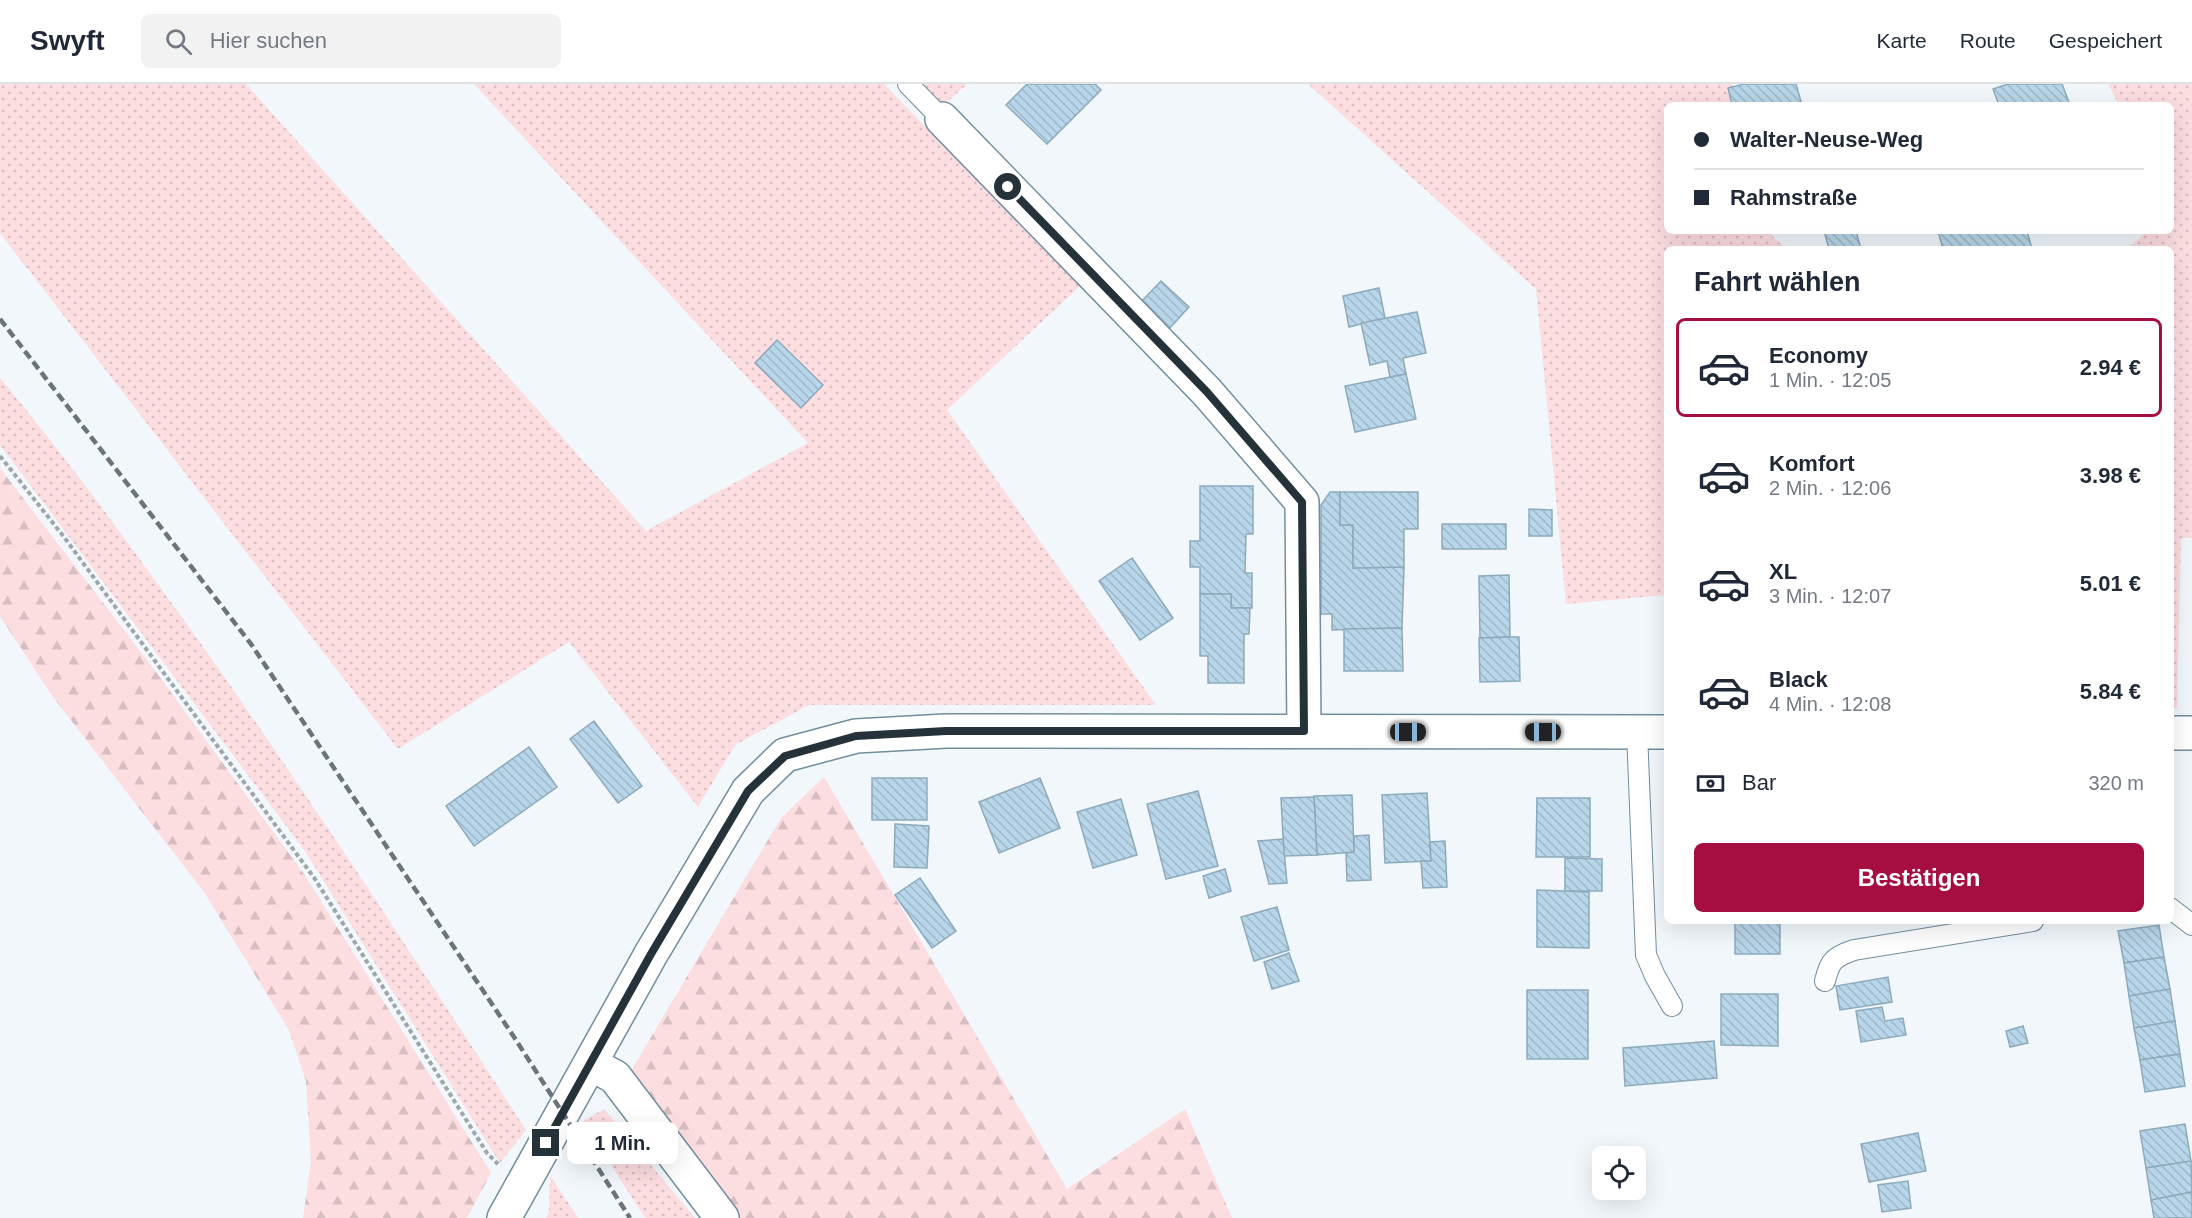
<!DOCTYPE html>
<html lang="de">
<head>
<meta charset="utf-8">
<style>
	:root { --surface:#fff; --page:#f2f2f3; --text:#1f2937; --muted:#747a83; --line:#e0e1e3; --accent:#a60e42 }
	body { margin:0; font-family:Helvetica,sans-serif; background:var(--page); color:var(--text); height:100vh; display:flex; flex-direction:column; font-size:22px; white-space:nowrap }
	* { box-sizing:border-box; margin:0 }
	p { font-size:20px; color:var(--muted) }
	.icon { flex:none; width:33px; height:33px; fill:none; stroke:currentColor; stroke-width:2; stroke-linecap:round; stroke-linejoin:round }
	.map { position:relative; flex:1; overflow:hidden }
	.panel { position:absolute; left:1664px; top:162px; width:510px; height:678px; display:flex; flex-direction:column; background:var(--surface); border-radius:9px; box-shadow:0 6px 24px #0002 }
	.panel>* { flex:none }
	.banner { position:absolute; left:1664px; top:18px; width:510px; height:132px; border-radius:9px; box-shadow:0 6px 24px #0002; display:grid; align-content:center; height:132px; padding:0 30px; background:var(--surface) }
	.fabs { position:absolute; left:1592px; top:1062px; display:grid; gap:12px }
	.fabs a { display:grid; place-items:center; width:54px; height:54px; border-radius:9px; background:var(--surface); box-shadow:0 6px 24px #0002; font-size:30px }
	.end { position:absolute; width:27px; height:27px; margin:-14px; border:8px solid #263239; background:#fff; box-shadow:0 0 0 3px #fff }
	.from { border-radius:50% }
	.bubble { position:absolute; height:42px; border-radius:9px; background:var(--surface); box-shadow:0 6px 24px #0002; font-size:20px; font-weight:600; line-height:42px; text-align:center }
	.car { position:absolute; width:18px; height:36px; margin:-18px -9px; border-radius:8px; box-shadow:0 0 4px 2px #0007; background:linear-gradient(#222 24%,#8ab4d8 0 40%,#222 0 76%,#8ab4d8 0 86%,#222 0) }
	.banner b { display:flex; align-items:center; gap:21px; height:57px; font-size:22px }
	.banner b+b { border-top:2px solid var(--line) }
	.banner i { width:15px; height:15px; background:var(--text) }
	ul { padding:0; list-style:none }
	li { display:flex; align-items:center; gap:18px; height:99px; margin:0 12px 9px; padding:0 18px; border:3px solid transparent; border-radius:9px }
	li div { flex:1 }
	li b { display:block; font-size:22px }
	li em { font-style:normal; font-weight:600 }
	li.current { border-color:var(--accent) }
	li>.icon { width:54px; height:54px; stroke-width:1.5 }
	h2 { padding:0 30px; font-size:27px; line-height:72px }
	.pay { display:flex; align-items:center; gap:15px; height:66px; padding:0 30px; font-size:22px }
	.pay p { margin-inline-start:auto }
	.cta { display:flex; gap:12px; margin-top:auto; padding:12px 30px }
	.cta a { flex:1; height:69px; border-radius:9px; background:var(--accent); color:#fff; font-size:24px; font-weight:600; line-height:69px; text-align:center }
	header { display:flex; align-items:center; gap:36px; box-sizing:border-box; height:84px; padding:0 30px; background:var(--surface); border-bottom:2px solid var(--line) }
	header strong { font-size:28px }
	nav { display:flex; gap:33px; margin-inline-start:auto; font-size:21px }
	.search { width:420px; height:54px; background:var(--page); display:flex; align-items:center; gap:15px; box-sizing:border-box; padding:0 21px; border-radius:9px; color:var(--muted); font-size:22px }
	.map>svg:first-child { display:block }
</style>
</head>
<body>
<header>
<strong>Swyft</strong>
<div class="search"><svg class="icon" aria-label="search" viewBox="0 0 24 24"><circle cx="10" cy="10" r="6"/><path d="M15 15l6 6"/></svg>Hier suchen</div>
<nav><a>Karte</a><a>Route</a><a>Gespeichert</a></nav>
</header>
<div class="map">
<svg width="2192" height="1134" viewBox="0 0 2192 1134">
	<defs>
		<pattern id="grass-dots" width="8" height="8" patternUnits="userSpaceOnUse" patternTransform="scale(1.5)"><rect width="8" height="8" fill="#fcdde0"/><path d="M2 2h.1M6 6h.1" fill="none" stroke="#d8bec1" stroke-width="1.8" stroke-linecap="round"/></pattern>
		<pattern id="forest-firs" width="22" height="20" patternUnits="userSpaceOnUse" patternTransform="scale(1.5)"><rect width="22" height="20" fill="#fcdde0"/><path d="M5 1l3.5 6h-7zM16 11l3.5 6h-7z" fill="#d8bec1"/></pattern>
		<pattern id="building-back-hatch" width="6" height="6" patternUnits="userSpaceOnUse" patternTransform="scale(1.5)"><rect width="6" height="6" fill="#b8d6e9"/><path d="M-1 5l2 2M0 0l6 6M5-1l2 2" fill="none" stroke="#9eb8c9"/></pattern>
	</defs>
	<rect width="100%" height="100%" fill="#f1f7fb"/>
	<!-- grass -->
	<g fill="url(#grass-dots)">
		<path d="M0 0H246L646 447 808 359 474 0H884L1080 202 947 326 1156 621H809L735 661 698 723 569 558 398 665 0 149Z"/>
		<path d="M921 0H967L943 22Z"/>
		<path d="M1308 0H1732L1738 21H1666V147H1770L1772 152 1787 165H1666V511L1566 520 1536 205Z"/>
		<path d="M2108 0H2192V454H2181L2177 624H2170V165H2127L2147 147H2170L2171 126 2172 124 2170 120V21H2119Z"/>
		<path d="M0 294C75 384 143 479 211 574 320 729 423 887 526 1046L500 1079 305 767 0 361Z"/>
		<path d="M604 1025 695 1134H645L583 1037Z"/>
		<path d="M550 1091 578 1134H546L549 1128Z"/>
	</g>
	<!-- forest -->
	<g fill="url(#forest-firs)">
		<path d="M0 384 156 588 304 790 491 1089 467 1134H303L311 1078 306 997 289 946 204 808 53 613 0 532Z"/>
		<path d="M824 693 1067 1105 1185 1025 1232 1134H729L628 992 781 734Z"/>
	</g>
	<!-- building -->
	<g fill="url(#building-back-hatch)" stroke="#8daabc" stroke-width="1.5">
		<path d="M1027 0H1095L1101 6 1047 60 1006 21Z"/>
		<path d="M1744 0H1796L1802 21H1732L1728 4Z"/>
		<path d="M2008 0H2062L2070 21H1999L1993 5Z"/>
		<path d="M1824 147H1856L1861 165H1829Z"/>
		<path d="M1938 147H2027L2032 165H1943Z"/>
		<path d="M1161 197 1189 223 1168 246 1140 219Z"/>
		<path d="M1379 204 1385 234 1349 243 1343 212Z"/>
		<path d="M1417 228 1426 269 1403 274 1406 290 1390 293 1387 277 1370 281 1361 239Z"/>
		<path d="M777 256 823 301 801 324 755 279Z"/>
		<path d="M1406 290 1416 335 1355 348 1345 302Z"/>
		<path d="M1200 402H1253V450H1246L1245 489H1252V524H1231V510H1200V483H1190V457H1200Z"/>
		<path d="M1330 408H1340V441H1353V484L1404 483 1402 544 1332 546V530H1321V421Z"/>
		<path d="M1340 408H1418V445H1404V483L1353 484V441H1340Z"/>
		<path d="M1529 425 1552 426V452H1529Z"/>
		<rect x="1442" y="440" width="64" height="25"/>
		<path d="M1132 474 1173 534 1140 556 1099 497Z"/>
		<path d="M1509 491 1510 553 1480 554 1479 492Z"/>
		<path d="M1200 510H1231V524H1250L1249 550H1244V599H1208V572H1200Z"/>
		<path d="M1402 544 1403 587H1344V545Z"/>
		<path d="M1510 553H1519L1520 597 1480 598 1479 554Z"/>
		<path d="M594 637 642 702 618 719 570 655Z"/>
		<path d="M529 663 557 703 474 762 446 722Z"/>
		<rect x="872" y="694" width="55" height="42"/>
		<path d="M1040 694 1060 744 999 769 979 718Z"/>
		<path d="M1198 707 1218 782 1166 795 1147 720Z"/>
		<path d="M1427 709 1431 777 1385 779 1382 711Z"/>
		<path d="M1352 711 1354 768 1317 771 1314 712Z"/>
		<path d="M1314 713 1317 771 1284 772 1281 714Z"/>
		<path d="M1537 714H1590V773H1536Z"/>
		<path d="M1121 715 1137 771 1093 784 1077 728Z"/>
		<path d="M895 740 929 742 927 784 894 783Z"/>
		<path d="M1369 751 1371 796 1347 797 1346 769 1354 768V752Z"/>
		<path d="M1283 755 1287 799 1269 800 1258 757Z"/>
		<path d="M1445 757 1447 803 1423 804 1421 777H1431L1430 758Z"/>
		<path d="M1565 774 1602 775V807H1566L1589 808V864L1537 863V806L1565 807Z"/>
		<path d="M1225 785 1231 807 1209 814 1203 792Z"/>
		<path d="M920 794 956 847 932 864 895 811Z"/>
		<path d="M1277 823 1289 866 1254 877 1241 833Z"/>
		<rect x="1735" y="837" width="45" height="33"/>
		<path d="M2159 841 2164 873 2124 879 2118 847Z"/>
		<path d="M1289 869 1299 897 1272 905 1264 878Z"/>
		<path d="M2164 873 2170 905 2129 912 2124 879Z"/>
		<path d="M1888 893 1892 918 1840 926 1836 902Z"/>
		<path d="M2170 905 2175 937 2134 944 2129 912Z"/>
		<rect x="1527" y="906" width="61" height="69"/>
		<path d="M1721 910H1778V962L1721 961Z"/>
		<path d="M1882 923 1885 937 1903 934 1906 951 1861 958 1856 927Z"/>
		<path d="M2175 937 2180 970 2140 976 2134 944Z"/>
		<path d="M2023 942 2028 959 2010 963 2006 947Z"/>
		<path d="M1714 957 1717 994 1625 1002 1623 964Z"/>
		<path d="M2180 970 2185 1002 2145 1008 2140 976Z"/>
		<path d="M2185 1040 2191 1077 2146 1084 2140 1047Z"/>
		<path d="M1918 1049 1926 1087 1869 1098 1861 1060Z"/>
		<path d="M2191 1077 2192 1108 2151 1116 2146 1084Z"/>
		<path d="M1908 1097 1911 1124 1882 1128 1878 1101Z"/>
		<path d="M2192 1108V1134H2154L2151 1116Z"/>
	</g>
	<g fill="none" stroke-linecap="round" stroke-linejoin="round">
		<!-- lane casing -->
		<g stroke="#718e9f" stroke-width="22">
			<g id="lane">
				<path d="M908 0 942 35"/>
				<path d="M1637 648 1646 871 1655 892 1672 922"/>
				<path d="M2170 824 2192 841"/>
				<path d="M1825 897C1830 876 1834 873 1854 866L2033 837"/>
			</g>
		</g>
		<!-- street casing -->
		<g stroke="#718e9f" stroke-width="36">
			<g id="street">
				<path d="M942 35 1207 308 1302 418 1304 647"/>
				<path d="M591 980 615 993 722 1134"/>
			</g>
		</g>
		<!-- secondary casing -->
		<g stroke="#718e9f" stroke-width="36">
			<g id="secondary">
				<path d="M2170 649H2192"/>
				<path d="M504 1134 651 870 748 707 785 671 856 652 946 647 1666 648"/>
			</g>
		</g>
		<!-- path -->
		<path stroke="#9ea6ac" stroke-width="4" stroke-dasharray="4.5 3" stroke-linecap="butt" d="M0 372 64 453 315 795 487 1069 498 1080"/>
		<!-- lane -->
		<use href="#lane" stroke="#fff" stroke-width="20"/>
		<!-- street -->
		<use href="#street" stroke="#fff" stroke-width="33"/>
		<!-- secondary -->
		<use href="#secondary" stroke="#fff" stroke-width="33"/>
		<!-- rail -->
		<path stroke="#6a747a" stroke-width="4.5" stroke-dasharray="9 4.5" stroke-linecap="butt" d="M0 235 251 560 514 953 630 1134"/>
	</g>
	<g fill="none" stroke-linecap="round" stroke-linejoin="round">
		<!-- route -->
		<path stroke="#263239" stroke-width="8" d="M546 1059 651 870 748 707 785 672 856 652 946 647H1304L1302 418 1207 308 1008 103"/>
	</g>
</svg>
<div class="fabs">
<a><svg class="icon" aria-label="locate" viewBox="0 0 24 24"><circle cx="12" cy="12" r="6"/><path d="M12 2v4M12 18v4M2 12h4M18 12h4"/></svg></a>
</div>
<i class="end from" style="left:1008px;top:103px"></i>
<i class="end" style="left:546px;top:1059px"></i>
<div class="bubble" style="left:567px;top:1038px;width:111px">1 Min.</div>
<i class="car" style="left:1408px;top:648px;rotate:90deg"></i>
<i class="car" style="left:1543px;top:648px;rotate:270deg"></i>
<div class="banner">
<b><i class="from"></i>Walter-Neuse-Weg</b>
<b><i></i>Rahmstraße</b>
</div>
<section class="panel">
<h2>Fahrt wählen</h2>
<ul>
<li class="current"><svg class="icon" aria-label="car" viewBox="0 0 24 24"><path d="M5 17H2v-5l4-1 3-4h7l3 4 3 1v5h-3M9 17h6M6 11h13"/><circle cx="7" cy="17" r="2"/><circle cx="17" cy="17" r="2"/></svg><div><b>Economy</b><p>1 Min. · 12:05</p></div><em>2.94 €</em></li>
<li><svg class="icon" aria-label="car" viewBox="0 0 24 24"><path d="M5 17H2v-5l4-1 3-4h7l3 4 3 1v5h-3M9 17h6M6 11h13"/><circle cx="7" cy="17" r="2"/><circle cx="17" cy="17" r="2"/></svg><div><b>Komfort</b><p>2 Min. · 12:06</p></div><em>3.98 €</em></li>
<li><svg class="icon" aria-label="car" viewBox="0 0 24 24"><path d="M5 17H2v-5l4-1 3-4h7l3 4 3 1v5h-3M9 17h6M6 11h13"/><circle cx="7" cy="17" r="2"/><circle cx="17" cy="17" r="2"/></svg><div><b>XL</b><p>3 Min. · 12:07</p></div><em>5.01 €</em></li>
<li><svg class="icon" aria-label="car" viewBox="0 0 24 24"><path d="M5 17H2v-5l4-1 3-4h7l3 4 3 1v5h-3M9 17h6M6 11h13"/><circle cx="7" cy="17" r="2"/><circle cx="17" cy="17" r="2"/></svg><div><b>Black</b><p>4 Min. · 12:08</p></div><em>5.84 €</em></li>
</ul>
<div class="pay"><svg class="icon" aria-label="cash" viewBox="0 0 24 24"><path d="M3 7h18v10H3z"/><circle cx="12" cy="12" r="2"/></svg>Bar<p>320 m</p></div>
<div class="cta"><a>Bestätigen</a></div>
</section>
</div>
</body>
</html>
